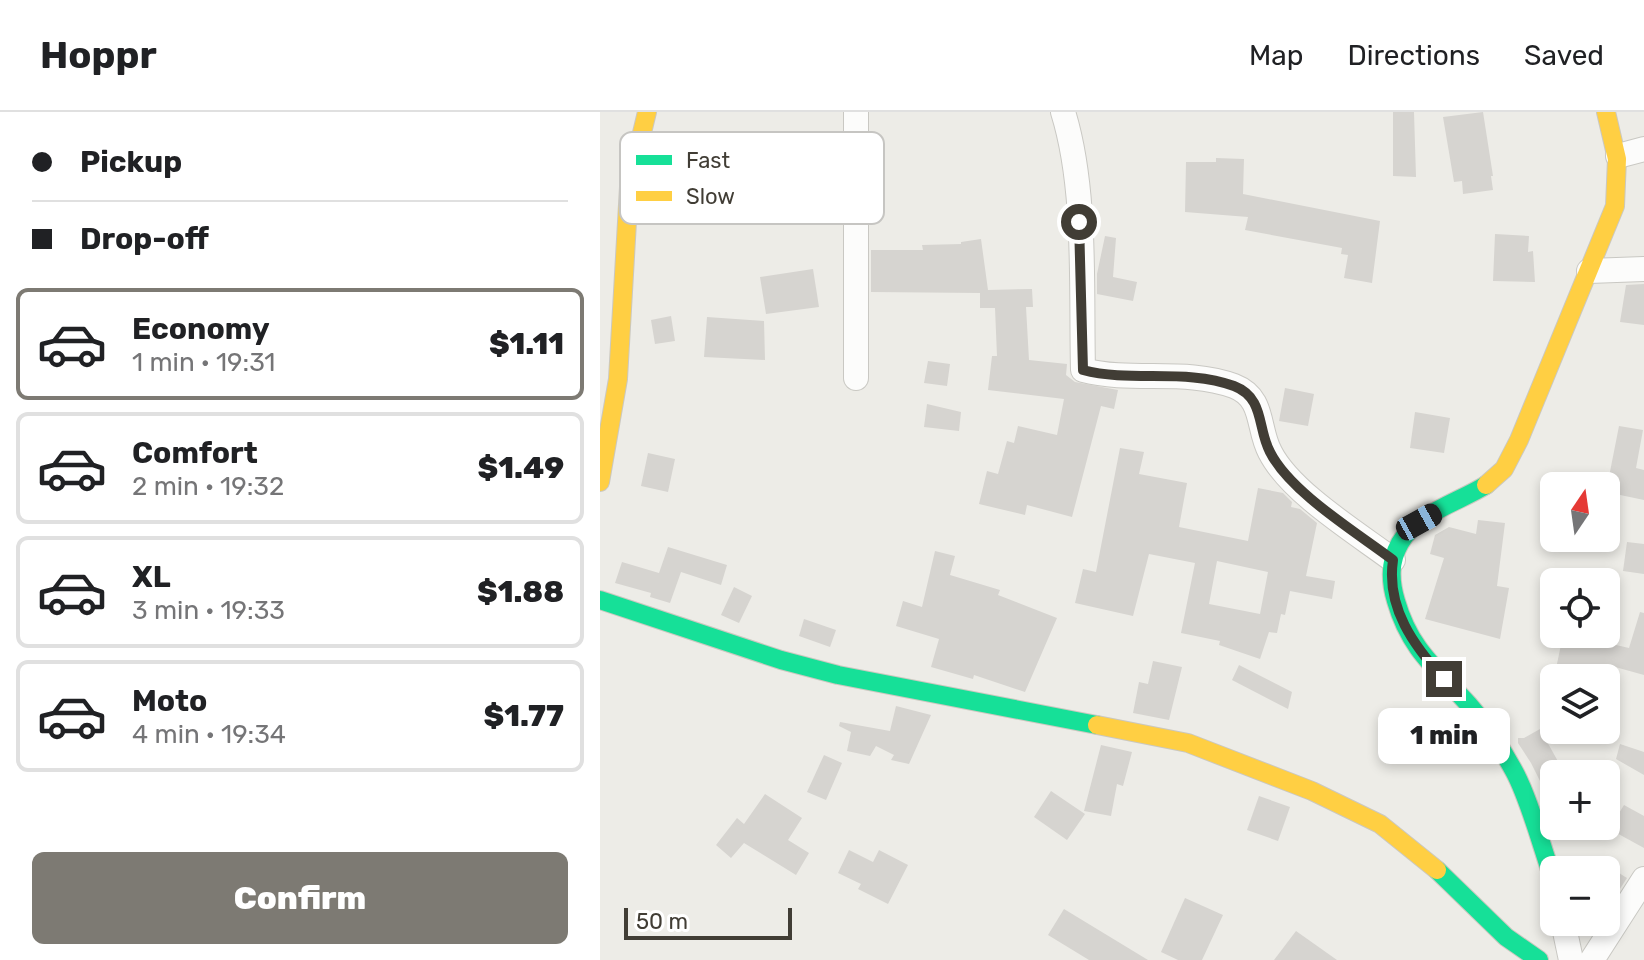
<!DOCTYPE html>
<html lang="en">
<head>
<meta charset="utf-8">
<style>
	:root { --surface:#fff; --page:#f2f2f2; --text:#202124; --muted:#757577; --line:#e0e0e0; --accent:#7d7a73 }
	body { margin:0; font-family:Rubik,sans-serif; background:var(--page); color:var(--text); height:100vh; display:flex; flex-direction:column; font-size:30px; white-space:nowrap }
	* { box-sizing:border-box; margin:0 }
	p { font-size:26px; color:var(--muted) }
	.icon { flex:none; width:44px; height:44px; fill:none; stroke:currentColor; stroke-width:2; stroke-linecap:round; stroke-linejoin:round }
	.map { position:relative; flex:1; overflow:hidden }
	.details { display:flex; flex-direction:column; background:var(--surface); width:600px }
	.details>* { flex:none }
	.guide { display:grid; align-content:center; height:176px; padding:0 32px; background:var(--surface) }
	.needle { width:52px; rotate:13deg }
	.tools { position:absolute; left:940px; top:360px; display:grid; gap:16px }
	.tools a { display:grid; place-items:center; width:80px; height:80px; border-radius:12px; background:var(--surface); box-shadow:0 4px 12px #0003; font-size:40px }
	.scale { position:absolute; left:24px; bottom:20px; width:168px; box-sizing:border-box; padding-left:8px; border:4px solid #413d35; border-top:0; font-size:22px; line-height:28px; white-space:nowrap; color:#413d35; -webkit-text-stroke:6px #fff; paint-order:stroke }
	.end { position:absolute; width:36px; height:36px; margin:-18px; border:10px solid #413d35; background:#fff; box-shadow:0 0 0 4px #fff }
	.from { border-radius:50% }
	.bubble { position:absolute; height:56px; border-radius:12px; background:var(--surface); box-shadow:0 4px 12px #0003; font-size:26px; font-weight:800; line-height:56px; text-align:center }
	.car { position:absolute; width:24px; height:48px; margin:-24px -12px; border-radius:10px; box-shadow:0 0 6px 2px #0007; background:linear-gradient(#222 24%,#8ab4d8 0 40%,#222 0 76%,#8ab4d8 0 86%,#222 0) }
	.guide b { display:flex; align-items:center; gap:28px; height:76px; font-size:30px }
	.guide b+b { border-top:2px solid var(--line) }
	.guide i { width:20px; height:20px; background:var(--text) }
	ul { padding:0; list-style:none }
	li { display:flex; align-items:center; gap:24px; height:112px; margin:0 16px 12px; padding:0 16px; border:4px solid var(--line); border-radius:12px }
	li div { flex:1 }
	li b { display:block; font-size:30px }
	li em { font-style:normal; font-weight:800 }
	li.selected { border-color:var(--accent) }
	li>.icon { width:72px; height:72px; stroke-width:1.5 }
	.cta { display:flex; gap:16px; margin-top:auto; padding:16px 32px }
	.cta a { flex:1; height:92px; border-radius:12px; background:var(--accent); color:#fff; font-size:32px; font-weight:800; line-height:92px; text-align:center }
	header { display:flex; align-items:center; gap:48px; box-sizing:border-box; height:112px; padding:0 40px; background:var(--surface); border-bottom:2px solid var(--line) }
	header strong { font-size:38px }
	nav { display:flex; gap:44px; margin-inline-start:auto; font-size:28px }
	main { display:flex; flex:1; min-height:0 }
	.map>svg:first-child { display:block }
</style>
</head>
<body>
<header>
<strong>Hoppr</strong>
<nav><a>Map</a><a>Directions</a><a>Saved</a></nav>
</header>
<main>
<section class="details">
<div class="guide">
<b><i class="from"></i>Pickup</b>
<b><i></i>Drop-off</b>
</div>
<ul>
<li class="selected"><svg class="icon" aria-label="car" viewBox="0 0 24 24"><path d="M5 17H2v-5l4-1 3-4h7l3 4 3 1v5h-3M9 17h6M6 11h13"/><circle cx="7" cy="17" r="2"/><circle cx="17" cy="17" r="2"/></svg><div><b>Economy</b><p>1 min · 19:31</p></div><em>$1.11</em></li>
<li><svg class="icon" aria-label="car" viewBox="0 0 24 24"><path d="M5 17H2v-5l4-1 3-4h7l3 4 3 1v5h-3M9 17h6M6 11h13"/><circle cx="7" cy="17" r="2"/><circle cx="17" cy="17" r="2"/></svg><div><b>Comfort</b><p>2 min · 19:32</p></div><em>$1.49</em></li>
<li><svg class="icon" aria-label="car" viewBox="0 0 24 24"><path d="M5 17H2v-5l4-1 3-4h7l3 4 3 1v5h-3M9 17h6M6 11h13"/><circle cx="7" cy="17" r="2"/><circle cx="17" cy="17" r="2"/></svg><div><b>XL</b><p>3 min · 19:33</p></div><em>$1.88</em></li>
<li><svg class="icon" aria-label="car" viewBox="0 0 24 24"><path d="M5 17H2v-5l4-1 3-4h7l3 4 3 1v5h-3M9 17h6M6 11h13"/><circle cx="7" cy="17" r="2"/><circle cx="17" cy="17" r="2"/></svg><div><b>Moto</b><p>4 min · 19:34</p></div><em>$1.77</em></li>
</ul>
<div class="cta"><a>Confirm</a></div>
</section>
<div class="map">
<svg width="1044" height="848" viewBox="0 0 1044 848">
	<rect width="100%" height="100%" fill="#edece7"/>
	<!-- building -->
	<g fill="#d6d4d0" fill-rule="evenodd">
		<path d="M793 0H814L816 65 793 64Z"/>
		<path d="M883 0 893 64H891L893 78 863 82 862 69 854 70 843 5Z"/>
		<path d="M616 46 644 47 643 82 780 109 772 171 744 166 748 143 741 142 742 136 645 118 648 105 585 100 586 50H616Z"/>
		<path d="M895 122 929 124 928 140 933 139 935 170 893 169Z"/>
		<path d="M505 124 516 126 513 165 537 170 533 189 497 182V162Z"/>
		<path d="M381 127 388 178 432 177 433 195H426L429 248 467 252 466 263 475 270 518 278 514 297 501 294 472 405 427 393 425 403 379 392 387 359 398 362 407 329 414 331 418 314 457 323 464 287 388 278 392 244H397L395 196H380V181L271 180V138H323L322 133 361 132V130Z"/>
		<path d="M213 157 219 195 166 202 160 165Z"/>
		<path d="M1044 172V213L1020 210 1026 173Z"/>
		<path d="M71 204 75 229 55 232 51 208Z"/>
		<path d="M107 205 164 209 165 248 104 245Z"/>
		<path d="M328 249 350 252 347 274 324 271Z"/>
		<path d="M685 276 714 282 708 314 679 309Z"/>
		<path d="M327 292 361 300 359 319 324 315Z"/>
		<path d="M815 300 850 306 844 341 810 336Z"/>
		<path d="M1019 314 1043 318 1036 356 1044 358V388L1006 380Z"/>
		<path d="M520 336 544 340 539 362 587 371 579 415 648 429 658 376 683 381 692 390 691 395 700 397 717 411 706 464 735 469 732 487 690 479 685 503 681 502 677 521 669 520 660 547 619 533 620 529 581 521 595 451 549 442 533 504 475 491 483 457 496 460ZM617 449 668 460 660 502 609 492Z"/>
		<path d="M48 341 75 347 68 380 41 374Z"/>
		<path d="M878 408 905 411 897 474 909 476 900 527 825 507 844 446 830 442 835 423 849 415 876 422Z"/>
		<path d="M1027 430 1044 432V462L1023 459Z"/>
		<path d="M68 435 127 453 121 473 81 460 70 491 50 485 51 481 15 471 22 450 59 461Z"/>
		<path d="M335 439 355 444 350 463 400 478 398 483 457 506 425 580 374 563 373 567 331 555 339 527 296 514 303 489 322 495Z"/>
		<path d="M134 475 152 484 139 511 121 503Z"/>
		<path d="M1040 500 1044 501V563L1008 553 1006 566H954L962 528 971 531 973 523 1029 536Z"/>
		<path d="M204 507 236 518 230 535 199 524Z"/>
		<path d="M553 549 582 555 569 608 533 601 539 570 548 572Z"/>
		<path d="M639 553 692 580 688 597 632 568Z"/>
		<path d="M296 594 331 603 309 652 291 648 294 643 276 634 270 644 247 639 251 620 239 614 240 610 290 619Z"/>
		<path d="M940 617 965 662H954V697L931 651 918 631V626H924Z"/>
		<path d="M1020 632 1044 640V663L1016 647Z"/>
		<path d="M501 633 532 640 523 674 517 672 511 704 484 699Z"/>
		<path d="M224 643 242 651 226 688 207 680Z"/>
		<path d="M451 679 485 702 467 728 434 705Z"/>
		<path d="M165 682 202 706 188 728 209 741 196 763 144 731 131 746 116 733 137 706 144 712Z"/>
		<path d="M659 684 690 695 678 729 647 718Z"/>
		<path d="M1024 693 1044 704V736L1013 719V711Z"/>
		<path d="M249 738 273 750 279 738 308 753 288 792 258 777 261 772 238 761Z"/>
		<path d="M1006 753 1027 766 1006 798Z"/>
		<path d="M585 786 623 803 602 848H578L561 840Z"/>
		<path d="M464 797 548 848H489L448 823Z"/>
		<path d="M696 819 737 848H674Z"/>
	</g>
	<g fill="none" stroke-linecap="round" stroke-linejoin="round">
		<!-- street casing -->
		<g stroke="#c9c8c3" stroke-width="26">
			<g id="street">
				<path d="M256 0V266"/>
				<path d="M463 0C487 77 481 177 483 258 533 271 585 256 634 274 665 286 657 316 670 340 690 380 757 421 793 448"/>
				<path d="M1018 44 1044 37"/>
				<path d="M989 159 1044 157"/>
				<path d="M963 810 971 848"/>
				<path d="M992 848 1044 767"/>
			</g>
		</g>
		<!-- fast casing -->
		<g stroke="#cbc8bf" stroke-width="20">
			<g id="fast">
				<path d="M886 373C859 390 817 401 800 431 789 450 790 469 796 489 810 538 837 557 869 593 886 612 902 637 914 659 930 688 942 737 954 769"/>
				<path d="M0 488 181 548 238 563 497 613"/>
				<path d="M837 758 906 825 939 848"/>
			</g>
		</g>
		<!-- slow casing -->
		<g stroke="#cbc8bf" stroke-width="20">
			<g id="slow">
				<path d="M0 370 18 267 29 75 47 0"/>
				<path d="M886 373 904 357 919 328 1015 94 1017 47 1006 0"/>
				<path d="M497 613 588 631 712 679 780 712 837 758"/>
			</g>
		</g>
		<!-- street -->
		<use href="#street" stroke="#fcfcfb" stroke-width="24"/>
		<!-- fast -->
		<use href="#fast" stroke="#16e098" stroke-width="18"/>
		<!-- slow -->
		<use href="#slow" stroke="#ffcf43" stroke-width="18"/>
	</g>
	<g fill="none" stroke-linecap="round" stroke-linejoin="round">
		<!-- route -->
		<path stroke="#413d35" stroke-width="10" d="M479 110 483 258C532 271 585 256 634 274 665 286 657 316 670 340 690 380 756 420 793 448 786 496 814 534 844 567"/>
	</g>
	<!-- legend -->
	<rect x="20" y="20" width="264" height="92" rx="12" fill="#fff" stroke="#c6c5c2" stroke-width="2"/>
	<rect x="36" y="43" width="36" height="10" fill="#16e098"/>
	<rect x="36" y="79" width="36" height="10" fill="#ffcf43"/>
	<g font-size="22" fill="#413d35">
		<text x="86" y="56">Fast</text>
		<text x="86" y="92">Slow</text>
	</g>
</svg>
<div class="tools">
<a><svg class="needle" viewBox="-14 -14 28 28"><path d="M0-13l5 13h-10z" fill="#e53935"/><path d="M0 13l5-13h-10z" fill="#757577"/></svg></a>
<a><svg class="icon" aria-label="locate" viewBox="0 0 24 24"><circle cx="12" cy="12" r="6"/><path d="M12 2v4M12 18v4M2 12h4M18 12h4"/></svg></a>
<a><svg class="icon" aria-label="layers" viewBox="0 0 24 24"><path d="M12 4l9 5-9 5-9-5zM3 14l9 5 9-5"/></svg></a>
<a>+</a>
<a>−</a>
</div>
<div class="scale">50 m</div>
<i class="end from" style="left:479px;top:110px"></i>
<i class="end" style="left:844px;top:567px"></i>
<div class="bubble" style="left:778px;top:596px;width:132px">1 min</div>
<i class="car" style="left:819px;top:410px;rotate:61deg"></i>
</div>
</main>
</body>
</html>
